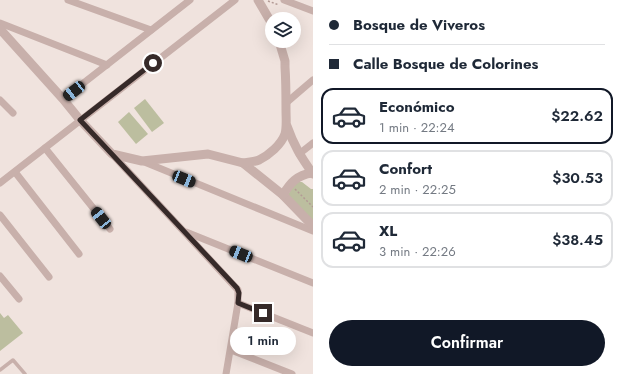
<!DOCTYPE html>
<html lang="es">
<head>
<meta charset="utf-8">
<style>
	:root { --surface:#fff; --page:#f2f2f3; --text:#1f2937; --muted:#747a83; --line:#e0e1e3; --accent:#111827 }
	body { margin:0; font-family:Jost,sans-serif; background:var(--page); color:var(--text); height:100vh; display:flex; flex-direction:column; font-size:15px; white-space:nowrap }
	* { box-sizing:border-box; margin:0 }
	p { font-size:13px; color:var(--muted) }
	.icon { flex:none; width:22px; height:22px; fill:none; stroke:currentColor; stroke-width:2; stroke-linecap:round; stroke-linejoin:round }
	.map { position:relative; flex:1; overflow:hidden }
	.side { display:flex; flex-direction:column; background:var(--surface); width:308px }
	.side>* { flex:none }
	.guide { display:grid; align-content:center; height:88px; padding:0 16px; background:var(--surface) }
	.buttons { position:absolute; left:265px; top:12px; display:grid; gap:8px }
	.buttons a { display:grid; place-items:center; width:36px; height:36px; border-radius:50%; background:var(--surface); box-shadow:0 4px 16px #0002; font-size:20px }
	.end { position:absolute; width:18px; height:18px; margin:-9px; border:5px solid #362a29; background:#fff; box-shadow:0 0 0 2px #fff }
	.from { border-radius:50% }
	.bubble { position:absolute; height:28px; border-radius:14px; background:var(--surface); box-shadow:0 4px 16px #0002; font-size:13px; font-weight:600; line-height:28px; text-align:center }
	.car { position:absolute; width:12px; height:24px; margin:-12px -6px; border-radius:5px; box-shadow:0 0 3px 1px #0007; background:linear-gradient(#222 24%,#8ab4d8 0 40%,#222 0 76%,#8ab4d8 0 86%,#222 0) }
	.guide b { display:flex; align-items:center; gap:14px; height:38px; font-size:15px }
	.guide b+b { border-top:1px solid var(--line) }
	.guide i { width:10px; height:10px; background:var(--text) }
	ul { padding:0; list-style:none }
	li { display:flex; align-items:center; gap:12px; height:56px; margin:0 8px 6px; padding:0 8px; border:2px solid var(--line); border-radius:12px }
	li div { flex:1 }
	li b { display:block; font-size:15px }
	li em { font-style:normal; font-weight:600 }
	li.selected { border-color:var(--accent) }
	li>.icon { width:36px; height:36px; stroke-width:1.5 }
	.button { display:flex; gap:8px; margin-top:auto; padding:8px 16px }
	.button a { flex:1; height:46px; border-radius:24px; background:var(--accent); color:#fff; font-size:16px; font-weight:600; line-height:46px; text-align:center }
	main { display:flex; flex:1; min-height:0 }
	.map>svg:first-child { display:block }
</style>
</head>
<body>
<main>
<div class="map">
<svg width="313" height="374" viewBox="0 0 313 374">
	<rect width="100%" height="100%" fill="#f0e3de"/>
	<!-- green -->
	<g fill="#bcbe9f">
		<path d="M145 99 164 123 152 132 134 108Z"/>
		<path d="M129 112 148 134 136 144 118 122Z"/>
		<path d="M295 182H302L311 189H313V222L288 195Z"/>
		<path d="M0 313 4 318 8 315 23 333 0 351Z"/>
	</g>
	<g fill="none" stroke-linecap="round" stroke-linejoin="round">
		<!-- path -->
		<g stroke="#b39a95" stroke-width="1.5" stroke-dasharray="2 2" stroke-linecap="butt">
			<path d="M268 1 279 5"/>
			<path d="M268 31 271 39"/>
			<path d="M295 189 313 207"/>
		</g>
		<!-- service -->
		<path stroke="#c8b0ab" stroke-width="3.5" d="M0 370 13 360 25 374"/>
		<!-- minor -->
		<g stroke="#c8b0ab" stroke-width="7">
			<path d="M68 0 151 30"/>
			<path d="M284 0 313 11"/>
			<path d="M0 23 107 65"/>
			<path d="M63 99 190 0"/>
			<path d="M0 100 13 113"/>
			<path d="M286 103 313 80"/>
			<path d="M45 148 110 229"/>
			<path d="M112 154 238 290V303L226 374"/>
			<path d="M299 154 313 143"/>
			<path d="M142 161 313 231"/>
			<path d="M15 172 79 254"/>
			<path d="M0 183 235 0"/>
			<path d="M0 215 49 277"/>
			<path d="M186 232 313 283"/>
			<path d="M0 276 19 299"/>
			<path d="M238 303 313 333"/>
			<path d="M231 350 292 374"/>
		</g>
		<!-- tertiary -->
		<g stroke="#c8b0ab" stroke-width="9">
			<path d="M258 0 272 24"/>
			<path d="M0 29 63 99 80 120 112 154 142 161 208 154 243 163 283 195 313 226"/>
			<path d="M287 126C294 146 301 157 313 174"/>
			<path d="M243 163C248 162 254 162 259 160 269 155 281 145 285 134 287 127 286 118 286 110 286 95 286 81 285 67V61L279 41"/>
			<path d="M283 195C290 183 297 175 312 173"/>
		</g>
	</g>
	<g fill="none" stroke-linecap="round" stroke-linejoin="round">
		<!-- route -->
		<path stroke="#362a29" stroke-width="5" d="M153 63 80 120 237 288 239 293 238 303 263 313"/>
	</g>
</svg>
<div class="buttons">
<a><svg class="icon" aria-label="layers" viewBox="0 0 24 24"><path d="M12 4l9 5-9 5-9-5zM3 14l9 5 9-5"/></svg></a>
</div>
<i class="end from" style="left:153px;top:63px"></i>
<i class="end" style="left:263px;top:313px"></i>
<div class="bubble" style="left:230px;top:327px;width:66px">1 min</div>
<i class="car" style="left:74px;top:91px;rotate:232deg"></i>
<i class="car" style="left:184px;top:179px;rotate:112deg"></i>
<i class="car" style="left:101px;top:218px;rotate:322deg"></i>
<i class="car" style="left:241px;top:254px;rotate:292deg"></i>
</div>
<section class="side">
<div class="guide">
<b><i class="from"></i>Bosque de Viveros</b>
<b><i></i>Calle Bosque de Colorines</b>
</div>
<ul>
<li class="selected"><svg class="icon" aria-label="car" viewBox="0 0 24 24"><path d="M5 17H2v-5l4-1 3-4h7l3 4 3 1v5h-3M9 17h6M6 11h13"/><circle cx="7" cy="17" r="2"/><circle cx="17" cy="17" r="2"/></svg><div><b>Económico</b><p>1 min · 22:24</p></div><em>$22.62</em></li>
<li><svg class="icon" aria-label="car" viewBox="0 0 24 24"><path d="M5 17H2v-5l4-1 3-4h7l3 4 3 1v5h-3M9 17h6M6 11h13"/><circle cx="7" cy="17" r="2"/><circle cx="17" cy="17" r="2"/></svg><div><b>Confort</b><p>2 min · 22:25</p></div><em>$30.53</em></li>
<li><svg class="icon" aria-label="car" viewBox="0 0 24 24"><path d="M5 17H2v-5l4-1 3-4h7l3 4 3 1v5h-3M9 17h6M6 11h13"/><circle cx="7" cy="17" r="2"/><circle cx="17" cy="17" r="2"/></svg><div><b>XL</b><p>3 min · 22:26</p></div><em>$38.45</em></li>
</ul>
<div class="button"><a>Confirmar</a></div>
</section>
</main>
</body>
</html>
